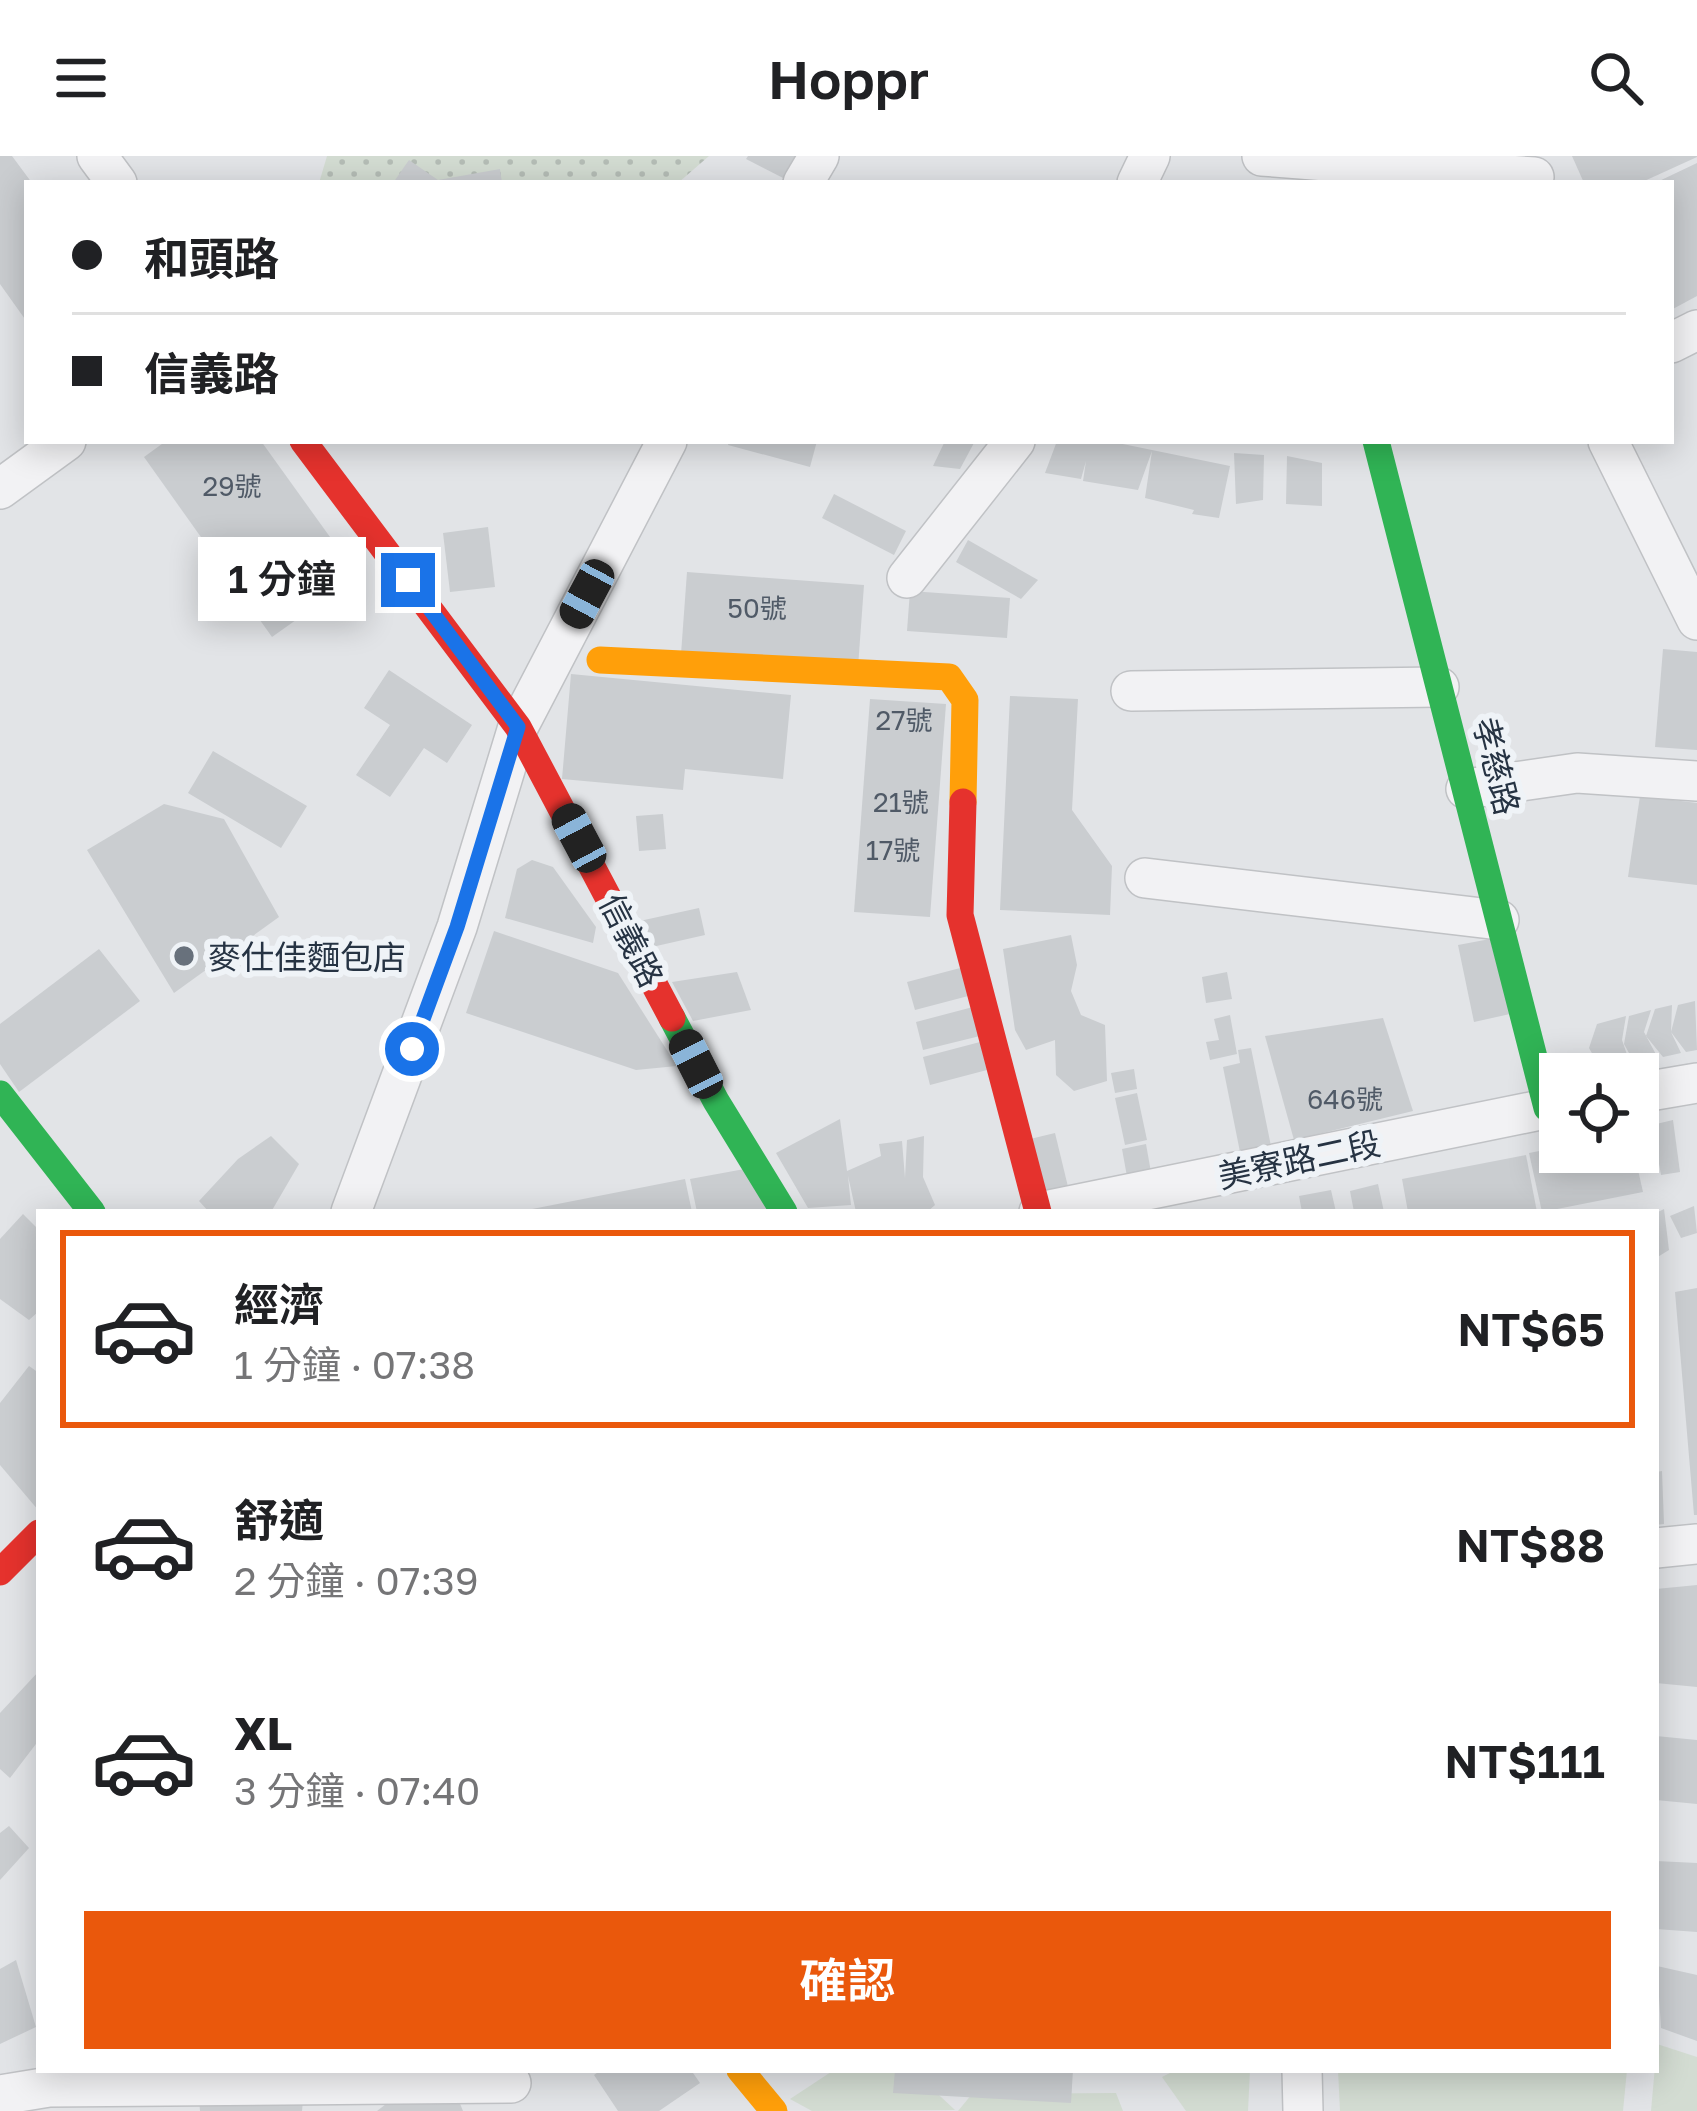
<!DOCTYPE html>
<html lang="zh-TW">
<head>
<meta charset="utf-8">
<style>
	:root { --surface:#fff; --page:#f2f2f2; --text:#202124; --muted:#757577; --line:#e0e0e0; --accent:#ea580c }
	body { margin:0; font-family:"Golos Text","Noto Sans TC",sans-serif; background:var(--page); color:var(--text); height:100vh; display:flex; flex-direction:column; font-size:45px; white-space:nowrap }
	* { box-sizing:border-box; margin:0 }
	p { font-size:39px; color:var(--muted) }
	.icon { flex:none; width:66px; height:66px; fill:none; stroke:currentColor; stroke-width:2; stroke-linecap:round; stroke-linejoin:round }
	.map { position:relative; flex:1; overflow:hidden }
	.sheet { position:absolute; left:36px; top:1053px; width:1623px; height:864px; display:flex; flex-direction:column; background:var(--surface); border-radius:0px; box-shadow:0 6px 30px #0003 }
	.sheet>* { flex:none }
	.guide { position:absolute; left:24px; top:24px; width:1650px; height:264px; border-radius:0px; box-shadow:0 6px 30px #0003; display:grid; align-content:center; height:264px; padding:0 48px; background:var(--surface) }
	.buttons { position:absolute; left:1539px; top:897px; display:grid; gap:24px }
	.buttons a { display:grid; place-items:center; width:120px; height:120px; border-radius:0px; background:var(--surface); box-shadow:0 6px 30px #0003; font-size:60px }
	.end { position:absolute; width:54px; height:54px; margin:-27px; border:15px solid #1a73e8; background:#fff; box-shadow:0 0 0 6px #fff }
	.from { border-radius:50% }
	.bubble { position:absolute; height:84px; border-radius:0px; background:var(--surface); box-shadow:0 6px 30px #0003; font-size:39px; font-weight:600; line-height:84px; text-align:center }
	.car { position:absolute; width:36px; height:72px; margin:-36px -18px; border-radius:15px; box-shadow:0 0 9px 3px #0007; background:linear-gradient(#222 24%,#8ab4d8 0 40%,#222 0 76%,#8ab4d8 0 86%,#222 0) }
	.guide b { display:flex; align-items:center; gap:42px; height:114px; font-size:45px }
	.guide b+b { border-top:3px solid var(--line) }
	.guide i { width:30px; height:30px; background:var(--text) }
	ul { padding:21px 0 0; list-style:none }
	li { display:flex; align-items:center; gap:36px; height:198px; margin:0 24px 18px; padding:0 24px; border:6px solid transparent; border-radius:0px }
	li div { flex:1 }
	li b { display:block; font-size:45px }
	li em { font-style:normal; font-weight:600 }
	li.selected { border-color:var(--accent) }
	li>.icon { width:108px; height:108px; stroke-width:1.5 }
	.cta { display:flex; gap:24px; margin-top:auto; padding:24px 48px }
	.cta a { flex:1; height:138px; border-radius:0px; background:var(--accent); color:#fff; font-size:48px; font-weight:600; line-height:138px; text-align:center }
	header { display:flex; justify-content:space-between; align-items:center; height:156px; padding:0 48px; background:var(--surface); font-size:54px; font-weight:600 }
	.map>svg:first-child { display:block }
</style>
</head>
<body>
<header><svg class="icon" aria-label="menu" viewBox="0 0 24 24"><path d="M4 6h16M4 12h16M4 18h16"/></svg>Hoppr<svg class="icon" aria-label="search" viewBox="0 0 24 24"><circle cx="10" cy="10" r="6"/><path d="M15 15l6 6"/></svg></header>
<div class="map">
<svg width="1697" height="1955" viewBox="0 0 1697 1955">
	<defs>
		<pattern id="park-dots" width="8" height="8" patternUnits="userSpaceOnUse" patternTransform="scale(3)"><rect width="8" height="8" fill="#d3dcd2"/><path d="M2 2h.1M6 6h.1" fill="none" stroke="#b5bdb6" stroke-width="1.8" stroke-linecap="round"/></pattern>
	</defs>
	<rect width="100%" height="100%" fill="#e2e4e7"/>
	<!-- grass -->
	<g fill="#d3dcd2">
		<path d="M1657 1888 1697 1901V1955H1651Z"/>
		<path d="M834 1914H912L955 1954 812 1955 790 1943Z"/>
		<path d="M1176 1914H1250L1248 1955H1186L1162 1921Z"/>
		<path d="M1338 1914H1627L1623 1955H1340Z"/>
		<path d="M1116 1937 1123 1955H958L972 1938Z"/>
	</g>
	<!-- park -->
	<path fill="url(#park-dots)" d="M327 0H709L678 27H319Z"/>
	<!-- building -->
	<g fill="#cacdd0">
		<path d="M0 0H12L32 27H27V166L0 128Z"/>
		<path d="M748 0H800L787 24 746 3Z"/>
		<path d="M1572 0H1697V1L1640 27H1584Z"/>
		<path d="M409 4 438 24 500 13 502 27H393Z"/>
		<path d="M1697 7V140L1671 154V27H1655Z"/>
		<path d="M166 285H261L358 420 272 481 144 301Z"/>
		<path d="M729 285H817L810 311 728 289Z"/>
		<path d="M945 285H975L960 313 933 310Z"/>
		<path d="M1057 285 1113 286 1230 310 1219 362 1192 358 1194 354 1145 342 1152 295 1138 334 1083 325 1086 305 1081 323 1045 317Z"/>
		<path d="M1234 297 1264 299 1263 344 1236 348Z"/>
		<path d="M1287 300 1322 307V350L1286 348Z"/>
		<path d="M834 338 906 375 894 399 822 362Z"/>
		<path d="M488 371 495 431 450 436 443 377Z"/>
		<path d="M968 384 1038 424 1021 443 956 406Z"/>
		<path d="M687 416 864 429 858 511 681 498Z"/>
		<path d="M910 435 1010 442 1007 482 907 475Z"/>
		<path d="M1663 493 1697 496V594L1655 591Z"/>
		<path d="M389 514 472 569 447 607 424 592 390 641 356 619 390 569 364 552Z"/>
		<path d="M571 518 791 539 783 623 685 613 683 634 562 623Z"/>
		<path d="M1010 540 1078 543 1072 654 1112 710 1110 759 1000 754Z"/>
		<path d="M870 543 946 548 930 761 854 756Z"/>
		<path d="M213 595 307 650 281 692 188 637Z"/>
		<path d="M1640 640 1697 647V729L1628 721Z"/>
		<path d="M164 648 224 663 279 761 174 837 87 694Z"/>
		<path d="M663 658 666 693 639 695 636 660Z"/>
		<path d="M532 704 553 711 596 771 593 787 505 762 517 713Z"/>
		<path d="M699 752 705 779 652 791 635 766Z"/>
		<path d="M494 775 618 817 677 910 636 914 466 857Z"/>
		<path d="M1071 779 1077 809 1071 835 1081 859 1105 869 1107 925 1074 935 1056 919 1055 884 1026 894 1015 874 1003 793Z"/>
		<path d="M1490 783 1510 858 1474 866 1458 789Z"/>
		<path d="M99 793 140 845 19 936 0 908V868Z"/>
		<path d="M964 811 972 839 915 854 907 826Z"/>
		<path d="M737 816 751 854 693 865 672 826Z"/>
		<path d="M1227 816 1232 843 1206 847 1202 821Z"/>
		<path d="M1695 845 1697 894 1686 896 1671 876 1681 897 1663 901 1646 880 1655 853 1672 849 1671 876 1678 849Z"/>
		<path d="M973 851 980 880 923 894 916 866Z"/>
		<path d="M1651 854 1644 876 1659 904 1635 908 1624 888 1629 860Z"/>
		<path d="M1230 859 1237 898 1210 904 1206 886 1219 884 1214 863Z"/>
		<path d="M1626 860 1622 884 1632 913 1602 915 1589 892 1597 868Z"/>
		<path d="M1383 862 1413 955 1294 984 1265 880Z"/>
		<path d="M980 886 987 914 930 929 923 901Z"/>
		<path d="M1251 892 1273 1000 1242 1006 1223 911 1240 907 1238 894Z"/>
		<path d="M1134 913 1137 933 1115 937 1111 917Z"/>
		<path d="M1137 937 1147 984 1125 989 1115 942Z"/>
		<path d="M840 963 847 1015 881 1000 879 988 902 985 905 1022 907 984 924 980 923 1021 935 1049 927 1056H856L848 1020 851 1049 808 1052 776 997Z"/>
		<path d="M1673 964 1680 1016 1661 1019 1652 969Z"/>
		<path d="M1055 977 1070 1039 1041 1046 1026 984Z"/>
		<path d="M271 980 299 1008 271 1056H209L199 1045 238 1003Z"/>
		<path d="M1146 988 1152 1022 1128 1026 1122 993Z"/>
		<path d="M1560 991V996H1634L1643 1036 1542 1056 1529 997Z"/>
		<path d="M1526 999 1537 1056H1408L1402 1023Z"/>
		<path d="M750 1012 777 1056H697L690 1023Z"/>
		<path d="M685 1023 692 1056H527V1054Z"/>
		<path d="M1378 1028 1384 1056H1354L1350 1035Z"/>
		<path d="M1331 1034 1336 1056H1302L1299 1040Z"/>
		<path d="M1694 1050 1697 1077 1681 1082 1670 1060Z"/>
		<path d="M1664 1053 1669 1094 1656 1102V1057Z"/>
		<path d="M23 1058 39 1074V1155L29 1164 0 1143V1083Z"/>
		<path d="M1697 1132V1359H1694L1675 1136Z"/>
		<path d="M29 1210 39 1217V1355L0 1309V1247Z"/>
		<path d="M1662 1315 1664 1368 1656 1369V1316Z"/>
		<path d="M1697 1429V1531L1656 1527V1433Z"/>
		<path d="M39 1515V1584L10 1622 0 1613V1557Z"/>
		<path d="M1656 1580 1697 1584V1648L1656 1644Z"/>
		<path d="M9 1670 29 1692 0 1724V1677Z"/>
		<path d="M1656 1705 1697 1707V1776L1656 1773Z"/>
		<path d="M16 1804 36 1871 0 1888V1813Z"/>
		<path d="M1657 1810 1697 1819V1885L1661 1872Z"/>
		<path d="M601 1914H691L700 1927 659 1955H618L594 1919Z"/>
		<path d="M895 1914H1073L1071 1947 893 1937Z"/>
		<path d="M452 1928 463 1955H377L407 1932Z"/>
		<path d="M199 1943 303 1945 302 1955H200Z"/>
	</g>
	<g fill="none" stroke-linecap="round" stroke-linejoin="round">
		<!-- street casing -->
		<g stroke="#c0c2c5" stroke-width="42">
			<g id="street">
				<path d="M97 0 117 27"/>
				<path d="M1262 0 1534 21"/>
				<path d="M803 27 819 0"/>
				<path d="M1137 27 1150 0"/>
				<path d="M1671 187 1697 174"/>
				<path d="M1608 285 1697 464"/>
				<path d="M0 333 66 285"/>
				<path d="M907 422 1015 285"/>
				<path d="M1131 535 1439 531"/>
				<path d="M1466 633 1577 617 1697 625"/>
				<path d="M1145 722 1499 764"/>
				<path d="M1638 937 1697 927"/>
				<path d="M351 1056 457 771 518 571 667 285"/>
				<path d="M1039 1056 1560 950"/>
				<path d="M1656 1392 1697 1388"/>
				<path d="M1302 1914 1303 1955"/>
				<path d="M0 1939 49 1931 511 1927"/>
			</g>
		</g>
		<!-- street -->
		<use href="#street" stroke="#f2f2f4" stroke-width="39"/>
		<!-- fast -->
		<g stroke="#30b455" stroke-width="27">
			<path d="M1376 285 1547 952"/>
			<path d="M672 862 716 945 784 1056"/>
			<path d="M0 938 92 1056"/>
		</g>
		<!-- slow -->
		<g stroke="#ff9f0a" stroke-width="27">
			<path d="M600 504 949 521 965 544 963 646"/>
			<path d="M740 1914 774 1955"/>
		</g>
		<!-- jam -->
		<g stroke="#e5322d" stroke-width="27">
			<path d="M303 285 518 571 672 862"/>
			<path d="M963 646 960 759 1038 1056"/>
			<path d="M0 1416 39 1377"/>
		</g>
	</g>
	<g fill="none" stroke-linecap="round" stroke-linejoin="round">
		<!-- route -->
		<path stroke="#1a73e8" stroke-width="15" d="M408 424 518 571 457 771 412 893"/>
	</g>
	<!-- markers -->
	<circle fill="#68717c" stroke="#eff3f7" stroke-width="4.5" cx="184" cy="800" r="12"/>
	<g text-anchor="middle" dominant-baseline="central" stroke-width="12" stroke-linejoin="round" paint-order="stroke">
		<!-- number labels -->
		<g font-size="27" fill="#505a67">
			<text x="232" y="330">29號</text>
			<text x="757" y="452">50號</text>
			<text x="904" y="564">27號</text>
			<text x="901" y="646">21號</text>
			<text x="893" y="694">17號</text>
			<text x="1345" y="943">646號</text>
		</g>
		<!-- street labels -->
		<g font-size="33" fill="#263343" stroke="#eff3f7">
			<text transform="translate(1497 610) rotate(76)">孝慈路</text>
			<text transform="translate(632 784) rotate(63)">信義路</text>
			<text transform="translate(1299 1003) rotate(-12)">美寮路二段</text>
		</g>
		<!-- poi labels -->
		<g font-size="33" fill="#263343" stroke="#eff3f7" text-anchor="start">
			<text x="208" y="800">麥仕佳麵包店</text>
		</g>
	</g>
</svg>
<div class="buttons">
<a><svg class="icon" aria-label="locate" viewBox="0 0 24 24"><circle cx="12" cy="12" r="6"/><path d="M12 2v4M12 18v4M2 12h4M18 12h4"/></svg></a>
</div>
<i class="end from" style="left:412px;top:893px"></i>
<i class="end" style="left:408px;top:424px"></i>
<div class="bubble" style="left:198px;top:381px;width:168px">1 分鐘</div>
<i class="car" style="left:587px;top:438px;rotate:208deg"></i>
<i class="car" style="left:579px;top:682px;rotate:332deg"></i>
<i class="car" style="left:696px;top:908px;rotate:333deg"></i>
<div class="guide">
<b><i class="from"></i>和頭路</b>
<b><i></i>信義路</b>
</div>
<section class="sheet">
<ul>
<li class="selected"><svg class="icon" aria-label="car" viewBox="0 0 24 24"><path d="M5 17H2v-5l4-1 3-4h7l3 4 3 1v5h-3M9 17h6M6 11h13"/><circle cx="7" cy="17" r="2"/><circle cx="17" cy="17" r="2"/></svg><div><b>經濟</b><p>1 分鐘 · 07:38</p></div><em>NT$65</em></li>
<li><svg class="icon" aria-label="car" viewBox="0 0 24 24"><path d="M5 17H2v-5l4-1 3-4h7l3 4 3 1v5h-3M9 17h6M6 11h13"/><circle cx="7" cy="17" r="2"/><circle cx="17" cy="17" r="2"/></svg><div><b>舒適</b><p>2 分鐘 · 07:39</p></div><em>NT$88</em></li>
<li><svg class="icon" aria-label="car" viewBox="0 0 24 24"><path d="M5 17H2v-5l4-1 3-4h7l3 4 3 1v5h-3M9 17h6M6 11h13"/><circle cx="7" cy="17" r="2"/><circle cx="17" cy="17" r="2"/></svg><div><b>XL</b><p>3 分鐘 · 07:40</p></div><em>NT$111</em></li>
</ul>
<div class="cta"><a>確認</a></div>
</section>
</div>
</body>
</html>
